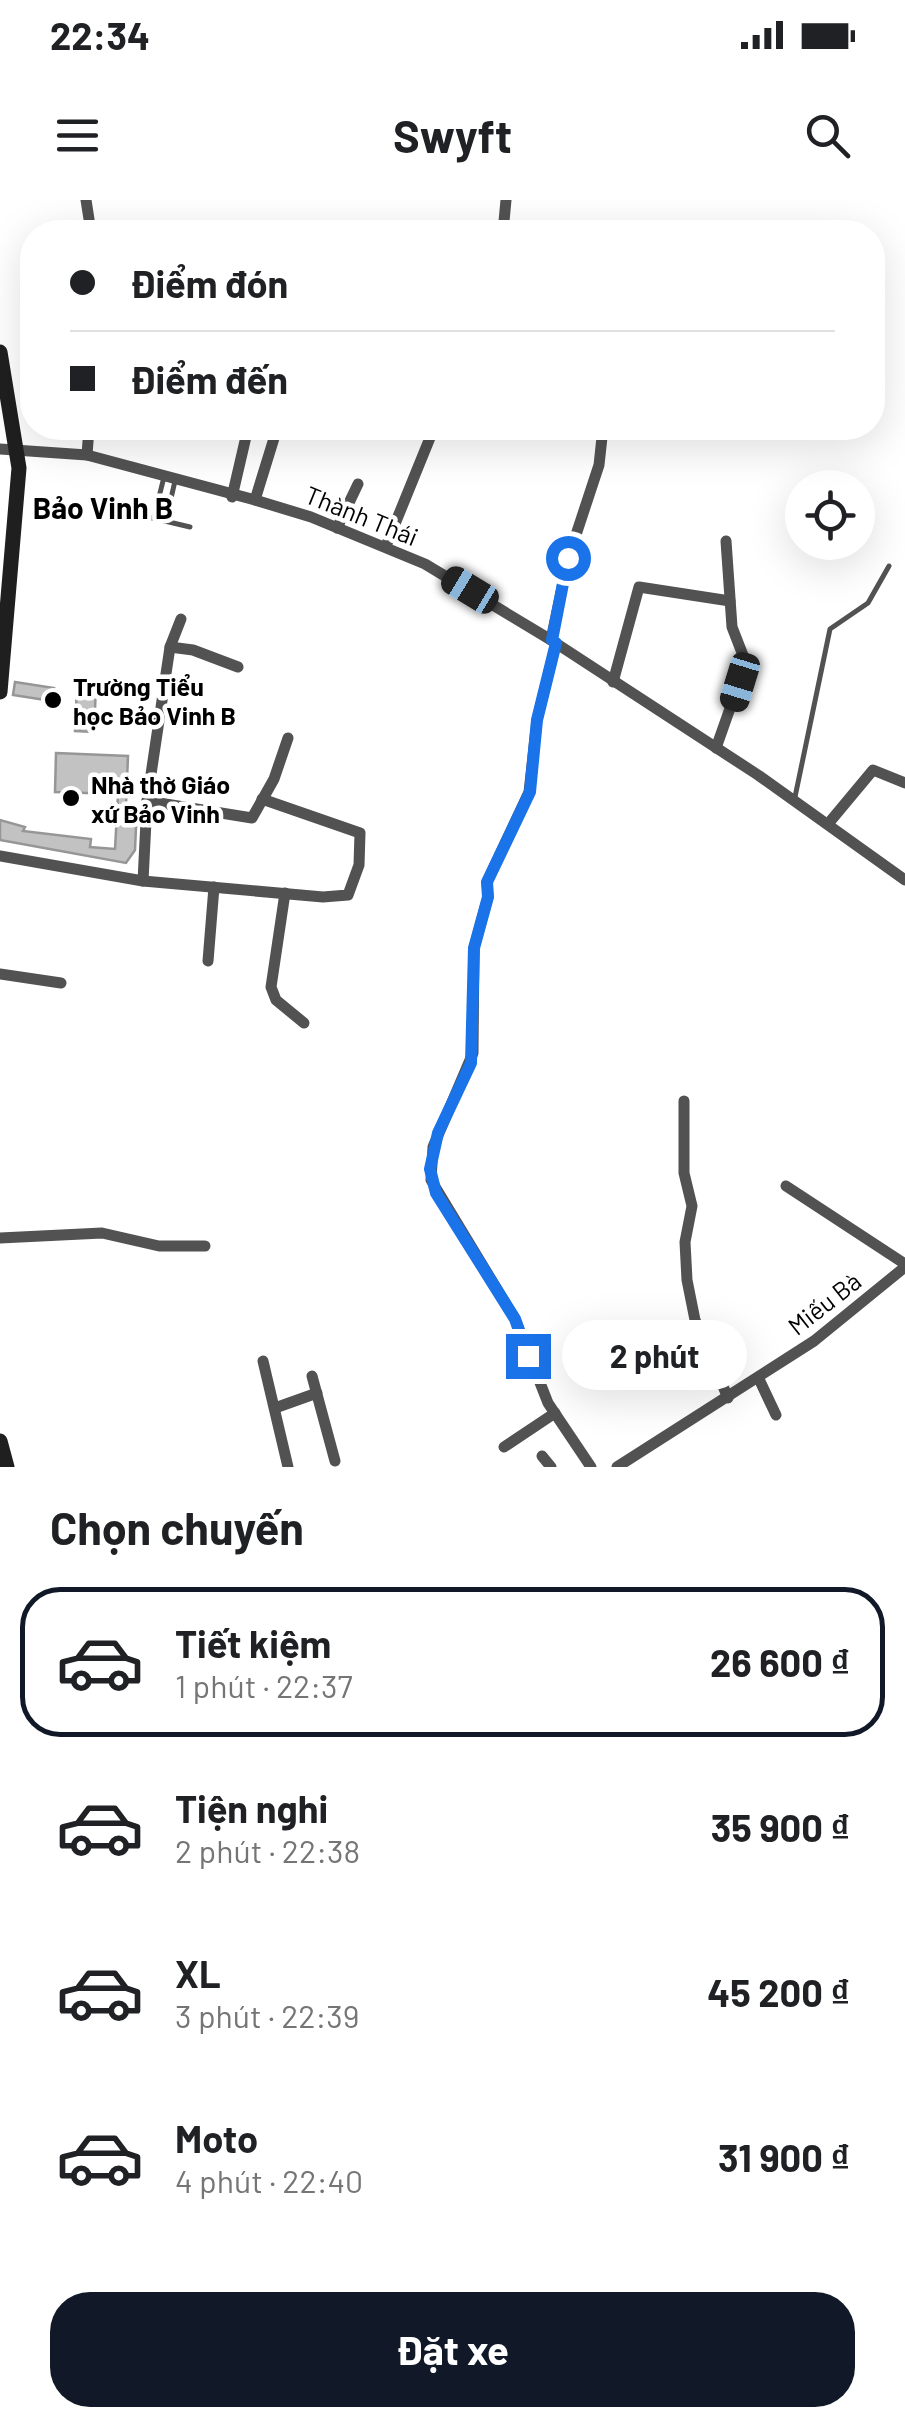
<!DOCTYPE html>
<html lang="vi">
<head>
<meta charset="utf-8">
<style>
	:root { --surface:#fff; --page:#f2f2f2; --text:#202124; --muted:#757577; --line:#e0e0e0; --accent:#111827 }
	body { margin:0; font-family:Barlow,sans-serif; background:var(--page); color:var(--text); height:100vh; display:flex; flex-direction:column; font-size:38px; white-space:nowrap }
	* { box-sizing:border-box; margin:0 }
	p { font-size:32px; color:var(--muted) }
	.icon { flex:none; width:55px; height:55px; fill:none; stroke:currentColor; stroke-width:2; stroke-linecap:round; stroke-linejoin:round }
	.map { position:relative; height:1267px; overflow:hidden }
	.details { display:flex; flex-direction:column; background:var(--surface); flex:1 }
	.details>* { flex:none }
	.banner { position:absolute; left:20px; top:20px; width:865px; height:220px; border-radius:40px; box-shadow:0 10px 40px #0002; display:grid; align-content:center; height:220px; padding:0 50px; background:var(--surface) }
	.controls { position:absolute; left:785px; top:270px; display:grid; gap:20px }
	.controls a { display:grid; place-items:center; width:90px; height:90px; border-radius:50%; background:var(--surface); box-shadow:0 10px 40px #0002; font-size:50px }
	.end { position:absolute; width:45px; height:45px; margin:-22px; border:12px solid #1a73e8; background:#fff; box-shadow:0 0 0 5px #fff }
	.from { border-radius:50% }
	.bubble { position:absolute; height:70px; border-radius:35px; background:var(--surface); box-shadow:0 10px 40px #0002; font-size:32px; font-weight:700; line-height:70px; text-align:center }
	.car { position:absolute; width:30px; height:60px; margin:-30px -15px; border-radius:12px; box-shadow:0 0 8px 2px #0007; background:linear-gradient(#222 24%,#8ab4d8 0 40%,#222 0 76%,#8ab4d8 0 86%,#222 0) }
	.banner b { display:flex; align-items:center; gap:35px; height:95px; font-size:38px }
	.banner b+b { border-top:2px solid var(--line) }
	.banner i { width:25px; height:25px; background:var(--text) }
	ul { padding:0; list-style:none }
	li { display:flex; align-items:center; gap:30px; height:150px; margin:0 20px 15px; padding:0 30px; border:5px solid transparent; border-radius:40px }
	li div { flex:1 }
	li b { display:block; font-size:38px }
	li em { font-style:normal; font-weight:700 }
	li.selected { border-color:var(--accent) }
	li>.icon { width:90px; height:90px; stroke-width:1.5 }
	h2 { padding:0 50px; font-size:45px; line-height:120px }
	.primary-button { display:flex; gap:20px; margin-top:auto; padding:20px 50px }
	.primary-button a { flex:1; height:115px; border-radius:40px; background:var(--accent); color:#fff; font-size:40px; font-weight:700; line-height:115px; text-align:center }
	.status { display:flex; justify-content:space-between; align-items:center; height:70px; padding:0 50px; background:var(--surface); direction:ltr }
	.status svg { height:28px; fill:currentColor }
	header { display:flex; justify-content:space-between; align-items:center; height:130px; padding:0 50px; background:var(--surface); font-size:45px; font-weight:700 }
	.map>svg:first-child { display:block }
</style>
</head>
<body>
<div class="status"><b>22:34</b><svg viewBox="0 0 49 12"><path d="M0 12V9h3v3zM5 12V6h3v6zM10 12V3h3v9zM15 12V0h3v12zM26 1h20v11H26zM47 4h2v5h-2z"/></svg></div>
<header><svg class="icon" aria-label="menu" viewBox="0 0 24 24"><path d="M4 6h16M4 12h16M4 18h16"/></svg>Swyft<svg class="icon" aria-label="search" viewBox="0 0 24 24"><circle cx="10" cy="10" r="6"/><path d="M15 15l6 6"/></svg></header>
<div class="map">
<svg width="905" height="1267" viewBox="0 0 905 1267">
	<rect width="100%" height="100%" fill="#fff"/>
	<!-- building -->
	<g fill="#c2c2c2" stroke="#969696" stroke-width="2.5">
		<path d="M15 482 54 488 52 501 13 495Z"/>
		<path d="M77 486 96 487 94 532 75 531Z"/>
		<path d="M56 553 128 556 126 605H137L135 650 126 663 0 640V620L25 627 23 631 91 639 90 647 115 649 118 594 55 592Z"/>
	</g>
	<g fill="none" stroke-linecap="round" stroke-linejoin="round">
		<!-- lane -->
		<g stroke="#525252" stroke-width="5">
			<path d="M127 312 190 327"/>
			<path d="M154 317 164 277"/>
			<path d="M166 320 175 281"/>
			<path d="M795 597 830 429 868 403 889 366"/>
		</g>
		<!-- street -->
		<g stroke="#525252" stroke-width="11">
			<path d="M86 0 91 32"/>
			<path d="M503 32 506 0"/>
			<path d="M0 249 87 255 255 300 311 317 425 364 551 440 758 575 905 680"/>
			<path d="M87 255 89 228"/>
			<path d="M232 297 248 228"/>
			<path d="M255 300 275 235"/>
			<path d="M337 328 358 284"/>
			<path d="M386 346 434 228"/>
			<path d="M551 440 568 359 599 265 603 228"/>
			<path d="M556 443 537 520 529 592 487 682 488 697 474 748 473 853 433 947 431 980 515 1119 548 1203 591 1267"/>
			<path d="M170 447 181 419"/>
			<path d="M613 482 639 387 730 401"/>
			<path d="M716 548 746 463 732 427 726 341"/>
			<path d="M147 601 252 618 274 579 288 538"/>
			<path d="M828 624 873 570 905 583"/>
			<path d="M0 656 143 681 323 697 348 695 359 665 360 633 262 599"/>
			<path d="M143 681 147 601 170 447 193 450 238 467"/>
			<path d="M285 693 271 787 276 800 304 823"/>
			<path d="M208 761 214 687"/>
			<path d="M0 774 61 783"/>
			<path d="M684 901V973L692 1006 685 1042 687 1080 695 1120 728 1198"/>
			<path d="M786 986 905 1064"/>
			<path d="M0 1038 102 1033 159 1046H205"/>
			<path d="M263 1161 288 1267"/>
			<path d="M312 1176 335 1261"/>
			<path d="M759 1179 776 1215"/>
			<path d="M275 1208 317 1193"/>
			<path d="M504 1247 555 1213"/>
			<path d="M542 1256 551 1267"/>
			<path d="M617 1267 814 1141 905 1067"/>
		</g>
		<!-- secondary -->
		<g stroke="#1f1f1f" stroke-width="15">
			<path d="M0 152 19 268 0 492"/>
			<path d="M0 1241 7 1267"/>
		</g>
	</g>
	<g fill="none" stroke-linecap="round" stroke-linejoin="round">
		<!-- route -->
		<path stroke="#1a73e8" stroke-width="12" d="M528 1156 515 1119 436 993 430 969 438 933 471 863 474 748 488 697 487 682 530 592 537 520 556 443 552 440 568 358"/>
	</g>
	<!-- markers -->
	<g fill="#000" stroke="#fff" stroke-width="4">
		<circle cx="53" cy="500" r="10"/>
		<circle cx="71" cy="598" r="10"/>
	</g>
	<g text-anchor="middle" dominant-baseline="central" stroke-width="9" stroke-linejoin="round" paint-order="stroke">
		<!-- street labels -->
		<g font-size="25" fill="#000" stroke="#fff">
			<text transform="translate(362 315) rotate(22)">Thành Thái</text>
			<text transform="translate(824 1103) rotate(-38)">Miếu Bà</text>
		</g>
		<!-- poi labels -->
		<g font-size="25" font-weight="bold" fill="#000" stroke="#fff" text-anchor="start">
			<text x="73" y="486">Trường Tiểu<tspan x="73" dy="29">học Bảo Vinh B</tspan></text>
			<text x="91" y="584">Nhà thờ Giáo<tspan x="91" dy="29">xứ Bảo Vinh</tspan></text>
		</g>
		<!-- quarter labels -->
		<g font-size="30" font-weight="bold" fill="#000" stroke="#fff">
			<text x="103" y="307">Bảo Vinh B</text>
		</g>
	</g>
</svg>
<div class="controls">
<a><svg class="icon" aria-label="locate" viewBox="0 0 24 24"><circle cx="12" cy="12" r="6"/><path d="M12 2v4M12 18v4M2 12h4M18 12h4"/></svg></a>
</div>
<i class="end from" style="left:568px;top:358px"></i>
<i class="end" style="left:528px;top:1156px"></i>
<div class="bubble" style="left:562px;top:1120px;width:185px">2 phút</div>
<i class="car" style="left:470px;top:390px;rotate:301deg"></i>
<i class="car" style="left:740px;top:482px;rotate:197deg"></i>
<div class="banner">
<b><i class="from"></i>Điểm đón</b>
<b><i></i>Điểm đến</b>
</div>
</div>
<section class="details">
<h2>Chọn chuyến</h2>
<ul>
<li class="selected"><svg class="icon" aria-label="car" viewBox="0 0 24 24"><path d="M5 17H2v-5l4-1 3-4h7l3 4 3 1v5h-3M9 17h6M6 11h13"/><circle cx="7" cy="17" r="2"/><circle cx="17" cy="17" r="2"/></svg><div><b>Tiết kiệm</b><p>1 phút · 22:37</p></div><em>26 600 ₫</em></li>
<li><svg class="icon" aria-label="car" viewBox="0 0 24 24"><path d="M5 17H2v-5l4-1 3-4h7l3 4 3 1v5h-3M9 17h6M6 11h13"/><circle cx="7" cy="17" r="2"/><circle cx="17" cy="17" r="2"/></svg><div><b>Tiện nghi</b><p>2 phút · 22:38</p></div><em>35 900 ₫</em></li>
<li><svg class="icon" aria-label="car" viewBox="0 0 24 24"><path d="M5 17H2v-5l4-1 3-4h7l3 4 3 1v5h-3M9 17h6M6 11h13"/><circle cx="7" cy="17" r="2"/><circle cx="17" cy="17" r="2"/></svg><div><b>XL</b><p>3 phút · 22:39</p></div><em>45 200 ₫</em></li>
<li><svg class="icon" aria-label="car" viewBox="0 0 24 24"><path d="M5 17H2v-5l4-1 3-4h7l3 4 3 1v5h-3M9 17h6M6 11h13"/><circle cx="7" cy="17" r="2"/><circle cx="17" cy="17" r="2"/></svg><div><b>Moto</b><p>4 phút · 22:40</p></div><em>31 900 ₫</em></li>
</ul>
<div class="primary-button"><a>Đặt xe</a></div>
</section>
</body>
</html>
